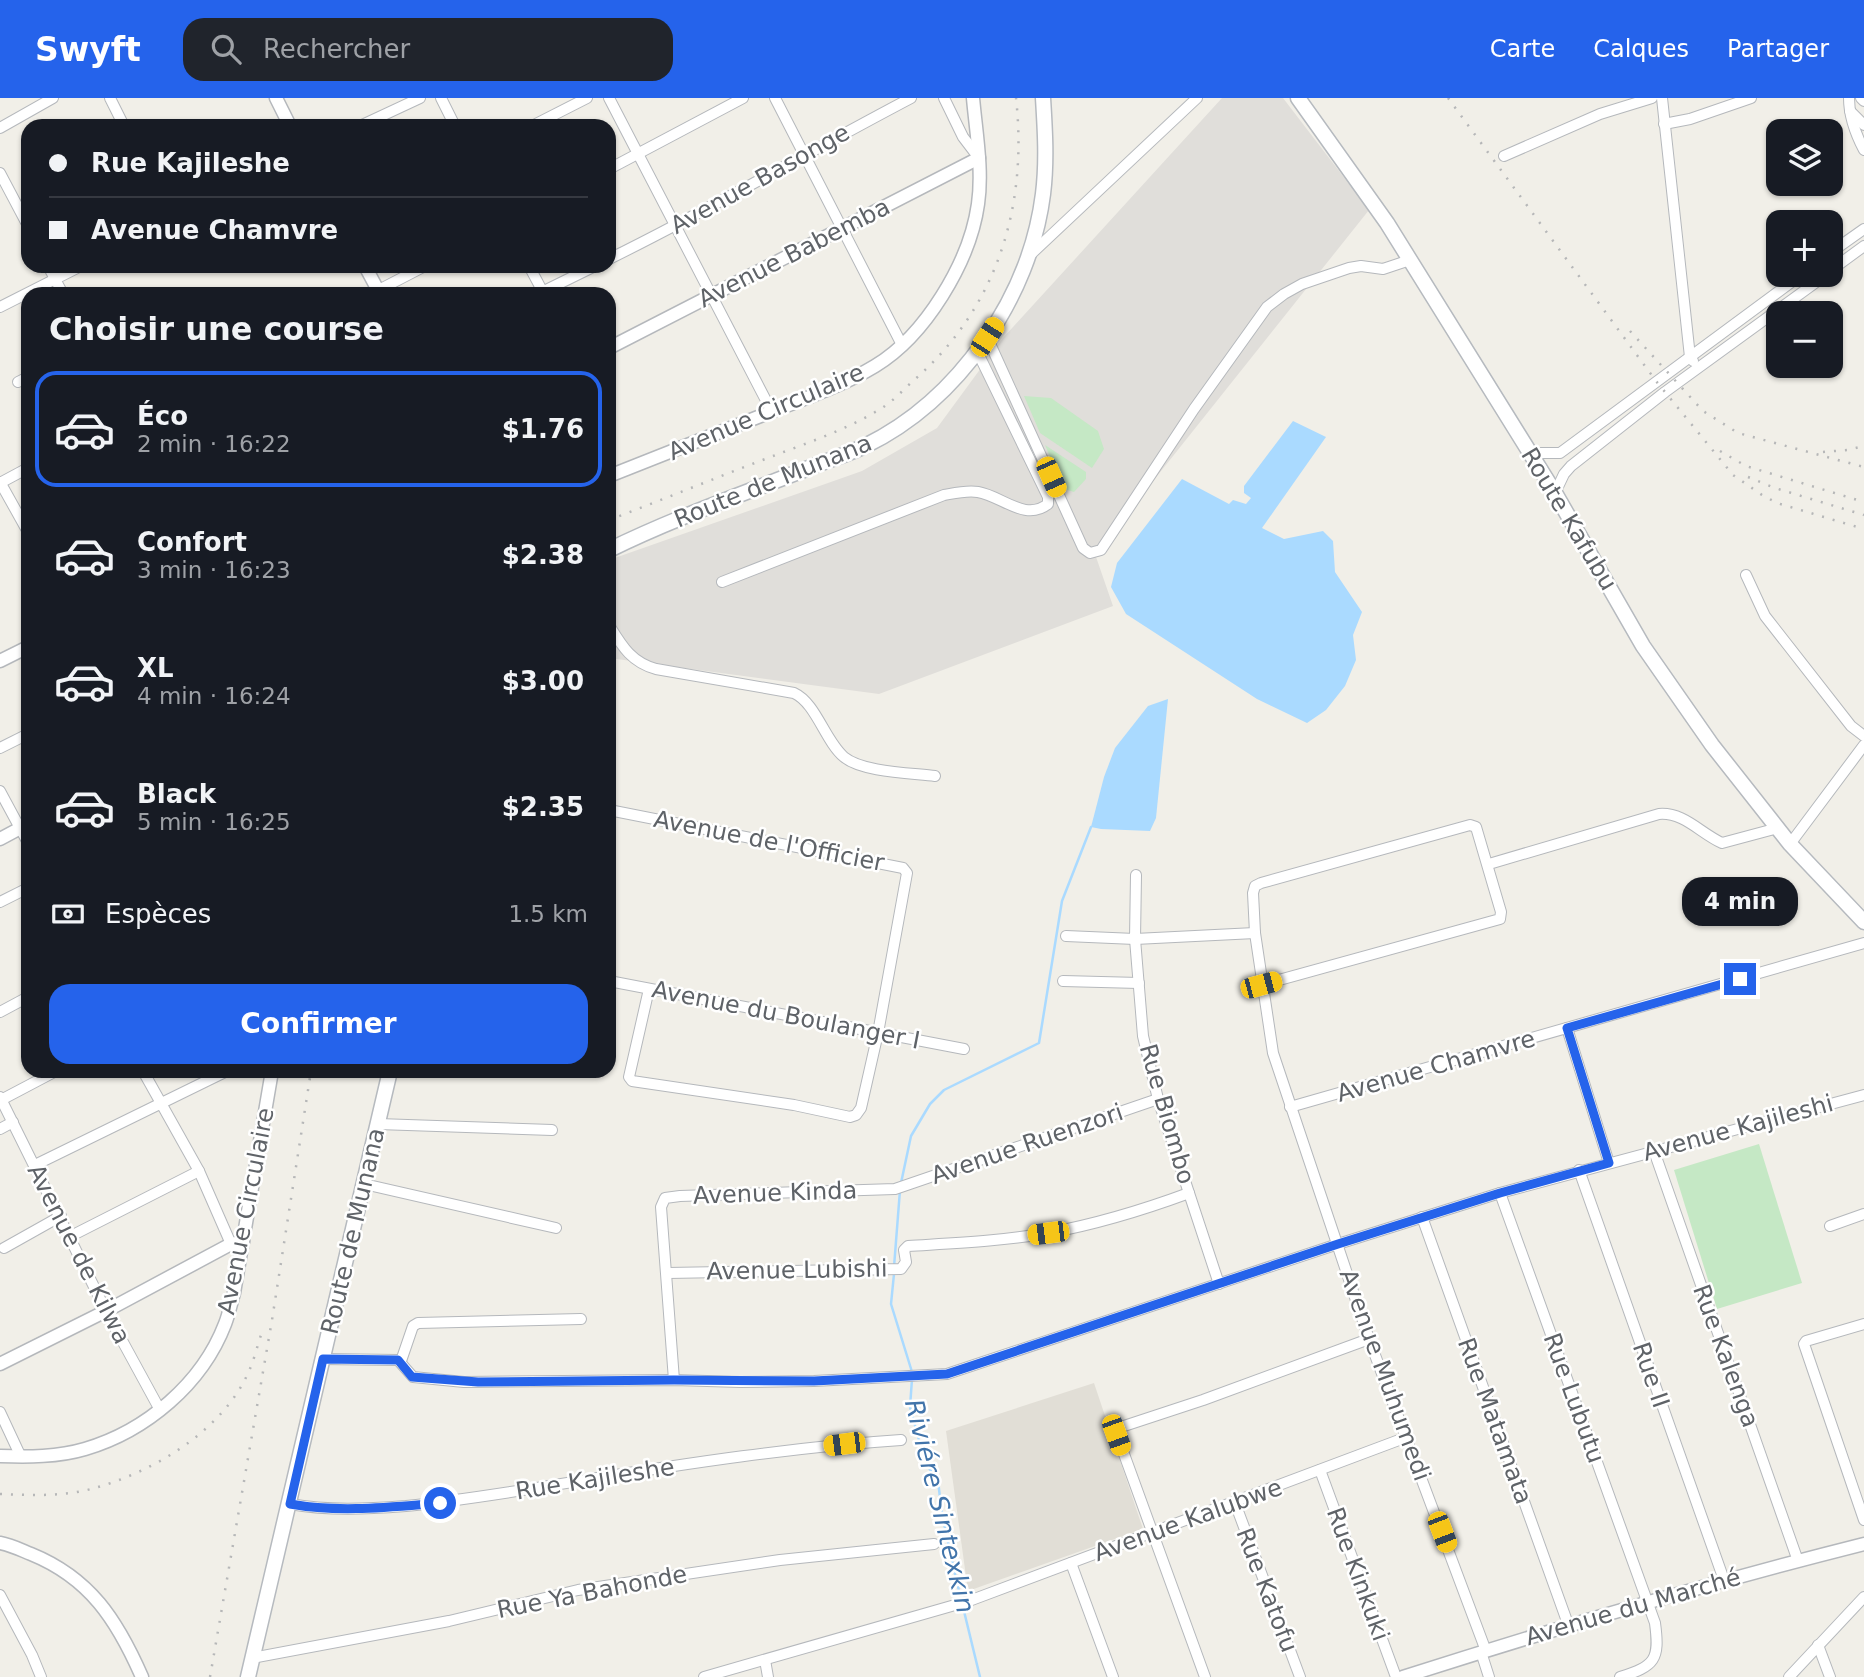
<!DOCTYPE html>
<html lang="fr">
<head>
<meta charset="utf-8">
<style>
	:root { --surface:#171b24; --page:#20242c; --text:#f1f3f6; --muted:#9ea1a6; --line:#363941; --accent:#2563eb }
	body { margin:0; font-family:"DejaVu Sans",sans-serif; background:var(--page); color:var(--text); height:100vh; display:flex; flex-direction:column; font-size:26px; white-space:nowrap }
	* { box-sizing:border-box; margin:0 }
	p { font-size:23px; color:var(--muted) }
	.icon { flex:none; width:38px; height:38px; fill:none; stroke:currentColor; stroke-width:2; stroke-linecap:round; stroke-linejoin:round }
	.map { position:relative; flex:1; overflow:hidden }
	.sheet { position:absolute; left:21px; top:189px; width:595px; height:791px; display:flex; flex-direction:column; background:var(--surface); border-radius:21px; box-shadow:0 2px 5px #0004 }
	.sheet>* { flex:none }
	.banner { position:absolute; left:21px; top:21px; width:595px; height:154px; border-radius:21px; box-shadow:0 2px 5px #0004; display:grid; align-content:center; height:154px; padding:0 28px; background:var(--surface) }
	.controls { position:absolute; left:1766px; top:21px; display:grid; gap:14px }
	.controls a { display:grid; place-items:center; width:77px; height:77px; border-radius:14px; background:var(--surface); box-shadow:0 2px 5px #0004; font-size:35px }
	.end { position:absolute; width:32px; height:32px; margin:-16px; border:9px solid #2563eb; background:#fff; box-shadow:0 0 0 4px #fff }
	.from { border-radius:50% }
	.bubble { position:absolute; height:49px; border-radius:21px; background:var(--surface); box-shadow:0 2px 5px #0004; font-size:23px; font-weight:800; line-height:49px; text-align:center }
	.car { position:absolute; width:21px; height:42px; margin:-21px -10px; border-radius:9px; box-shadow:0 0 5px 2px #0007; background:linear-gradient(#f5c518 24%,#345 0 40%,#f5c518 0 76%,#345 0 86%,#f5c518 0) }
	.banner b { display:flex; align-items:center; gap:24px; height:66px; font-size:26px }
	.banner b+b { border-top:2px solid var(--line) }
	.banner i { width:18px; height:18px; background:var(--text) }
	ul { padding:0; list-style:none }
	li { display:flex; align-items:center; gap:21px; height:116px; margin:0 14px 10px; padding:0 14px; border:4px solid transparent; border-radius:21px }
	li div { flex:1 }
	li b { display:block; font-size:26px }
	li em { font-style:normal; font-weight:800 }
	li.selected { border-color:var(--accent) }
	li>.icon { width:63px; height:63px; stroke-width:1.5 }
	h2 { padding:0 28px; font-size:32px; line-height:84px }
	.pay { display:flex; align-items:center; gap:18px; height:77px; padding:0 28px; font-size:26px }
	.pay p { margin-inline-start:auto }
	.button { display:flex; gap:14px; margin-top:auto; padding:14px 28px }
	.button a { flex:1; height:80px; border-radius:21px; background:var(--accent); color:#fff; font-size:28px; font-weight:800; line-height:80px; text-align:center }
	header { display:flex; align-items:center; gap:42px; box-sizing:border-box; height:98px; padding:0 35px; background:var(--accent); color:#fff }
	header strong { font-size:33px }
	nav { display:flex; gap:38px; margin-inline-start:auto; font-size:24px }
	.search { width:490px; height:63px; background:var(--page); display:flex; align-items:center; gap:18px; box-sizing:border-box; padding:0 24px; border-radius:21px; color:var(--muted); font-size:26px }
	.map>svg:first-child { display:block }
</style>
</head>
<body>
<header>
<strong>Swyft</strong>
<div class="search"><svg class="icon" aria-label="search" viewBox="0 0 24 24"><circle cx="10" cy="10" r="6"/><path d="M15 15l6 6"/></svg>Rechercher</div>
<nav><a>Carte</a><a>Calques</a><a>Partager</a></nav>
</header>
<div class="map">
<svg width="1864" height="1579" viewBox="0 0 1864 1579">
	<rect width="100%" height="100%" fill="#f1efe8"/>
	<!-- industrial -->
	<path fill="#e0deda" d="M1222 0H1283L1369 112 1095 456 1113 508 879 596 609 560V462L862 373 937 330 1003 240Z"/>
	<!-- education -->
	<path fill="#e1ded6" d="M1094 1285 1143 1431 968 1493 946 1333Z"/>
	<!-- green -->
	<g fill="#c5e8c5">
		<path d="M1024 298 1051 300 1098 333 1104 351 1092 370 1040 335Z"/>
		<path d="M1045 347 1086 374V381L1074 394 1064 391Z"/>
		<path d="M1759 1046 1802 1185 1717 1211 1674 1072Z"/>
	</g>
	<!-- water -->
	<g fill="#aadaff">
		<path d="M1293 323 1326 339 1262 430 1284 441 1323 433 1333 443 1335 474 1362 514 1353 537 1356 562 1345 588 1326 612 1307 625 1257 601 1126 516 1111 489 1117 465 1182 381 1229 406 1233 402 1246 406 1251 400 1244 395V388Z"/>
		<path d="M1168 601 1156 720 1150 733 1101 731 1091 729 1104 679 1115 650 1148 608Z"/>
	</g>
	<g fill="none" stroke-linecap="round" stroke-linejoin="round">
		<!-- stream -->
		<g stroke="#aadaff" stroke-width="2.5">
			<path d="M901 1085 911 1038 930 1006 944 992 1039 945 1062 803 1091 729"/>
			<path d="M894 1169 900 1092"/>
			<path d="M894 1176 891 1206 912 1274"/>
			<path d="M912 1281 910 1309 925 1364 938 1383 942 1416 954 1472 980 1579"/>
		</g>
		<!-- minor casing -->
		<g stroke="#b5b8bc" stroke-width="12">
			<g id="minor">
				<path d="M110 0 124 28"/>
				<path d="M441 0 455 28"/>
				<path d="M609 0 772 314"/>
				<path d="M775 0 902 247"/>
				<path d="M944 0 963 39 979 60"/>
				<path d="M1662 0 1690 259 1693 263"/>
				<path d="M1849 0C1849 19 1855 35 1864 52"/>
				<path d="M1861 0 1864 3"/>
				<path d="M1850 13 1864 27"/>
				<path d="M1664 26 1690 21 1751 0"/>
				<path d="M360 28 420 0"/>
				<path d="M532 28 587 0"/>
				<path d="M0 30 53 0"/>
				<path d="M1504 58 1600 16 1652 0"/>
				<path d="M609 71 743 0"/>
				<path d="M0 75 28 128"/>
				<path d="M1830 155 1864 131"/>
				<path d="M1029 158 1197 0"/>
				<path d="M609 161C711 111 810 53 911 0"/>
				<path d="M48 168 63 196"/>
				<path d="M529 168 544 196"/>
				<path d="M1830 173 1864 148"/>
				<path d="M371 196 425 168"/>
				<path d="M538 196 595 168"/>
				<path d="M0 209 81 168"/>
				<path d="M987 239 1083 450 1090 455 1101 452 1194 311 1267 209 1284 196 1302 186 1349 170 1361 168 1383 171 1410 162"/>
				<path d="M18 284 28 279"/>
				<path d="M1530 355H1560L1801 177"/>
				<path d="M0 384 28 434"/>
				<path d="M0 385 28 370"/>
				<path d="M1555 395 1564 376 1571 368 1665 294 1826 177"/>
				<path d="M1746 477 1765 518 1851 628 1864 638"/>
				<path d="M722 484 944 397C955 395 967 392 978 394 1002 398 1025 424 1048 406V399L977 253"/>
				<path d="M609 527C622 548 631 564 656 571L794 595C816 605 825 643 844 659 862 674 911 675 935 678"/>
				<path d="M0 650 28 636"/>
				<path d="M0 693 28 745"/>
				<path d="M609 712 903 770 907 775 878 935 861 1010 856 1017 850 1019 794 1007 632 983 629 979 649 891"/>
				<path d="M1790 746 1864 647"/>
				<path d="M1489 766 1659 716C1684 714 1700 735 1722 745L1778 730"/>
				<path d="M0 804 28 790"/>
				<path d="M1066 838 1135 841 1136 777"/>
				<path d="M609 883 964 951"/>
				<path d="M1063 883 1139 885"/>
				<path d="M1261 887 1500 821 1501 814 1476 729 1470 727 1261 785 1255 788 1253 795 1255 835 1273 955 1369 1241 1486 1553"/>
				<path d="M0 914 28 899"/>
				<path d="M1567 930 1609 1065"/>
				<path d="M143 973 199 1073 231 1146"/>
				<path d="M0 999 106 1213 160 1312"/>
				<path d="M1 1002 56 973"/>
				<path d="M1290 1009 1864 845"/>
				<path d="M378 1026 552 1032"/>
				<path d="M0 1031 13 1024"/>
				<path d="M1654 1053 1798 1463"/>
				<path d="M35 1067 227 973"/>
				<path d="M1579 1072 1724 1482"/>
				<path d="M364 1086 556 1130"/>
				<path d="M1500 1095 1655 1525C1660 1562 1655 1568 1620 1579"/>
				<path d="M1422 1119 1568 1526"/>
				<path d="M1830 1128 1864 1116"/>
				<path d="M71 1138 199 1073"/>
				<path d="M4 1150 61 1118"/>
				<path d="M668 1175 901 1171 906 1164 904 1152 908 1148C954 1145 1002 1143 1048 1135 1097 1126 1143 1112 1189 1095"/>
				<path d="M1219 1186 1158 1001 1143 938 1135 841 1255 835"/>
				<path d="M1864 1226 1806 1243 1804 1246 1864 1422"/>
				<path d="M323 1261 398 1262 413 1279 464 1284 674 1282 740 1284 814 1283 947 1276 1338 1146 1500 1095 1864 997"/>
				<path d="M401 1263 413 1228 418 1225 581 1221"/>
				<path d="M674 1282 661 1109 665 1100 680 1098 895 1091 1158 1001"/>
				<path d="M0 1314 21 1359"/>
				<path d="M1320 1372 1396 1579"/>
				<path d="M1235 1405 1300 1579"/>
				<path d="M290 1406C329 1413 367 1411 406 1408 466 1402 525 1392 585 1382 689 1365 795 1349 901 1342"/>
				<path d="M1071 1465 1113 1579"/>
				<path d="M0 1497 32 1557 41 1579"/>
				<path d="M1818 1547 1830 1579"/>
				<path d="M1481 1554 1489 1579"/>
				<path d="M252 1560 449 1523 578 1492 780 1462 934 1446"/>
				<path d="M765 1562 768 1579"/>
				<path d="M704 1579 969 1503 1407 1339"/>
				<path d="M1205 1579 1116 1334 1124 1328 1203 1302 1369 1241"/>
				<path d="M1789 1579 1864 1499"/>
			</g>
		</g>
		<!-- tertiary casing -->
		<g stroke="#b5b8bc" stroke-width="15">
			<g id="tertiary">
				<path d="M276 0 290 28"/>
				<path d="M365 168 380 196"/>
				<path d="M609 250 979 60"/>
				<path d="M609 378C662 357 715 336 768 315 804 301 842 288 875 268 925 238 970 164 978 106 983 72 976 34 973 0"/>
				<path d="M0 563 28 549"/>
				<path d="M0 741 28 726"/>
				<path d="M0 1266 106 1213 231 1146 243 1144"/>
				<path d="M0 1358C28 1359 58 1359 85 1351 146 1333 202 1286 225 1226 229 1216 231 1205 234 1195L272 973"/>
				<path d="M0 1445C11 1447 21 1452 31 1456 90 1480 117 1522 142 1579"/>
				<path d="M1403 1579C1556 1530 1709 1485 1864 1446"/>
			</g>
		</g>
		<!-- secondary casing -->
		<g stroke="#b6babf" stroke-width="17">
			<g id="secondary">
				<path d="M1298 0 1387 125 1555 395 1643 548 1712 647 1790 746 1864 824"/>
				<path d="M609 452C672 421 740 397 806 371 826 363 846 357 865 348 959 302 1030 199 1043 96 1047 64 1045 32 1043 0"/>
				<path d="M248 1579 390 973"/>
			</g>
		</g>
		<!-- minor -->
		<use href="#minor" stroke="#fff" stroke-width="10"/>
		<!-- tertiary -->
		<use href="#tertiary" stroke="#fff" stroke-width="12"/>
		<!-- secondary -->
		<use href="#secondary" stroke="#fff" stroke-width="14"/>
		<!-- rail -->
		<g stroke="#b6b7b8" stroke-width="2.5" stroke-dasharray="2 9" stroke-linecap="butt">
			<path d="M1448 0 1656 283 1733 377 1762 397 1777 405 1864 431"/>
			<path d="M1630 233 1703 313 1738 335 1864 369"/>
			<path d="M1720 353 1746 368 1864 404"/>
			<path d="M1823 354 1847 352 1864 348"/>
			<path d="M1748 379 1775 390 1864 417"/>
			<path d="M609 422C664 401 718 379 773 358 810 344 851 330 885 308 895 301 904 291 913 283 997 210 1028 109 1016 0"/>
			<path d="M0 1396C30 1397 61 1399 91 1391 152 1375 223 1333 249 1273 254 1262 257 1249 261 1237"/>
			<path d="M210 1579 272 1222 311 973"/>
		</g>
	</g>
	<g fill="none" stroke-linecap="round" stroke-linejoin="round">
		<!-- route -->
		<path stroke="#2563eb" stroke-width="9" d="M440 1405C390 1409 340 1415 290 1406L323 1261 398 1262 412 1279 478 1284 674 1282 814 1283 947 1276 1338 1146 1500 1095 1609 1065 1567 930 1740 881"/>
	</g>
	<g text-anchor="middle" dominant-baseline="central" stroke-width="5" stroke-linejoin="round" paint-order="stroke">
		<!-- street labels -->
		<g font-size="24" fill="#5f6368" stroke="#fff">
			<text transform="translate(760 81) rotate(-29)">Avenue Basonge</text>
			<text transform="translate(794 155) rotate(-27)">Avenue Babemba</text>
			<text transform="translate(766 314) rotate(-23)">Avenue Circulaire</text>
			<text transform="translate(773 383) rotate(-22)">Route de Munana</text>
			<text transform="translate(1569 421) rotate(59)">Route Kafubu</text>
			<text transform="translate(769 743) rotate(11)">Avenue de l'Officier</text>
			<text transform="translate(786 917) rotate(11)">Avenue du Boulanger I</text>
			<text transform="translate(1436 968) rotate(-16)">Avenue Chamvre</text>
			<text transform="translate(1167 1016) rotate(74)">Rue Biombo</text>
			<text transform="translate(1738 1030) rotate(-15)">Avenue Kajileshi</text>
			<text transform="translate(1027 1046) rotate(-19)">Avenue Ruenzori</text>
			<text transform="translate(775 1095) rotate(-2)">Avenue Kinda</text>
			<text transform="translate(246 1113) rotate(-79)">Avenue Circulaire</text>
			<text transform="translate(353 1133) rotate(-77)">Route de Munana</text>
			<text transform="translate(79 1156) rotate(63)">Avenue de Kilwa</text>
			<text transform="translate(797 1172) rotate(-1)">Avenue Lubishi</text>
			<text transform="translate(1726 1258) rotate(70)">Rue Kalenga</text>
			<text transform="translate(1385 1277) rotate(70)">Avenue Muhumedi</text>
			<text transform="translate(1651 1277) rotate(71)">Rue II</text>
			<text transform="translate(1574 1300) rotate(70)">Rue Lubutu</text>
			<text transform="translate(1495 1323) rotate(70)">Rue Matamata</text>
			<text transform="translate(595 1381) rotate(-9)">Rue Kajileshe</text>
			<text transform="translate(1188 1422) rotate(-20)">Avenue Kalubwe</text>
			<text transform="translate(1358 1476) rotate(70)">Rue Kinkuki</text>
			<text transform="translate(1267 1492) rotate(69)">Rue Katofu</text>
			<text transform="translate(592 1494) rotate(-11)">Rue Ya Bahonde</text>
			<text transform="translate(1633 1509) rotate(-16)">Avenue du Marché</text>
		</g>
		<!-- water labels -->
		<g font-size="26" font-style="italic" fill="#4174aa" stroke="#fff">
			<text transform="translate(940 1408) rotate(76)">Riviére Sintexkin</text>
		</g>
	</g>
</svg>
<div class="controls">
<a><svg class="icon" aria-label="layers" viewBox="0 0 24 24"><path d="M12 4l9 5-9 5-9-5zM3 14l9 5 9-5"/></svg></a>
<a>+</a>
<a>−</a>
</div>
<i class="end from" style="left:440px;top:1405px"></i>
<i class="end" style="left:1740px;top:881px"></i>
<div class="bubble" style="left:1682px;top:779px;width:116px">4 min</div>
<i class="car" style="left:987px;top:239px;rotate:33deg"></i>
<i class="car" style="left:1051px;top:379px;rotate:156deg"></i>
<i class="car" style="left:1261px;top:887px;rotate:75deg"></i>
<i class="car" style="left:1048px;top:1135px;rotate:263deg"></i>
<i class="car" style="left:1116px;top:1337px;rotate:160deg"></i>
<i class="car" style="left:844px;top:1346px;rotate:263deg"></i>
<i class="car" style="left:1442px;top:1434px;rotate:159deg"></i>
<div class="banner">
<b><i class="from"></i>Rue Kajileshe</b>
<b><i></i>Avenue Chamvre</b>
</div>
<section class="sheet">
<h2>Choisir une course</h2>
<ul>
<li class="selected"><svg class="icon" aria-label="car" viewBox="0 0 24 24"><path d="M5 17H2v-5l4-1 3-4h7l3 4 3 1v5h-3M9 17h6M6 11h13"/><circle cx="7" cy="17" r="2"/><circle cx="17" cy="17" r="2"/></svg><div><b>Éco</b><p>2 min · 16:22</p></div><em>$1.76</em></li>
<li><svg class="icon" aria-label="car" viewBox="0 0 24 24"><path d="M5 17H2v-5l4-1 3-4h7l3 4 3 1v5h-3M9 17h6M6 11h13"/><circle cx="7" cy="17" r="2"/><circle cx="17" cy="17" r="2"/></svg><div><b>Confort</b><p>3 min · 16:23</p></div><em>$2.38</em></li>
<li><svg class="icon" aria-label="car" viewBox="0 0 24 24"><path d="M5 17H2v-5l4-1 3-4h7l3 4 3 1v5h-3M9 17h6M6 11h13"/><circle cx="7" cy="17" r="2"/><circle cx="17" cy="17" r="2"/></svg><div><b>XL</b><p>4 min · 16:24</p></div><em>$3.00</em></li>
<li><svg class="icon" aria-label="car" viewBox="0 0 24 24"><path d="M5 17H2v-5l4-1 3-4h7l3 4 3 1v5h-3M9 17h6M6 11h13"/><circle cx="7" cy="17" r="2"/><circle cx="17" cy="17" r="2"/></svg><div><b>Black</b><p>5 min · 16:25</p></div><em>$2.35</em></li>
</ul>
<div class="pay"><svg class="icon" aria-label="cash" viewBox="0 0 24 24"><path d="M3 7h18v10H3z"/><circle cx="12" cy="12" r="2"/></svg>Espèces<p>1.5 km</p></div>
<div class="button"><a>Confirmer</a></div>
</section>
</div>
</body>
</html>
